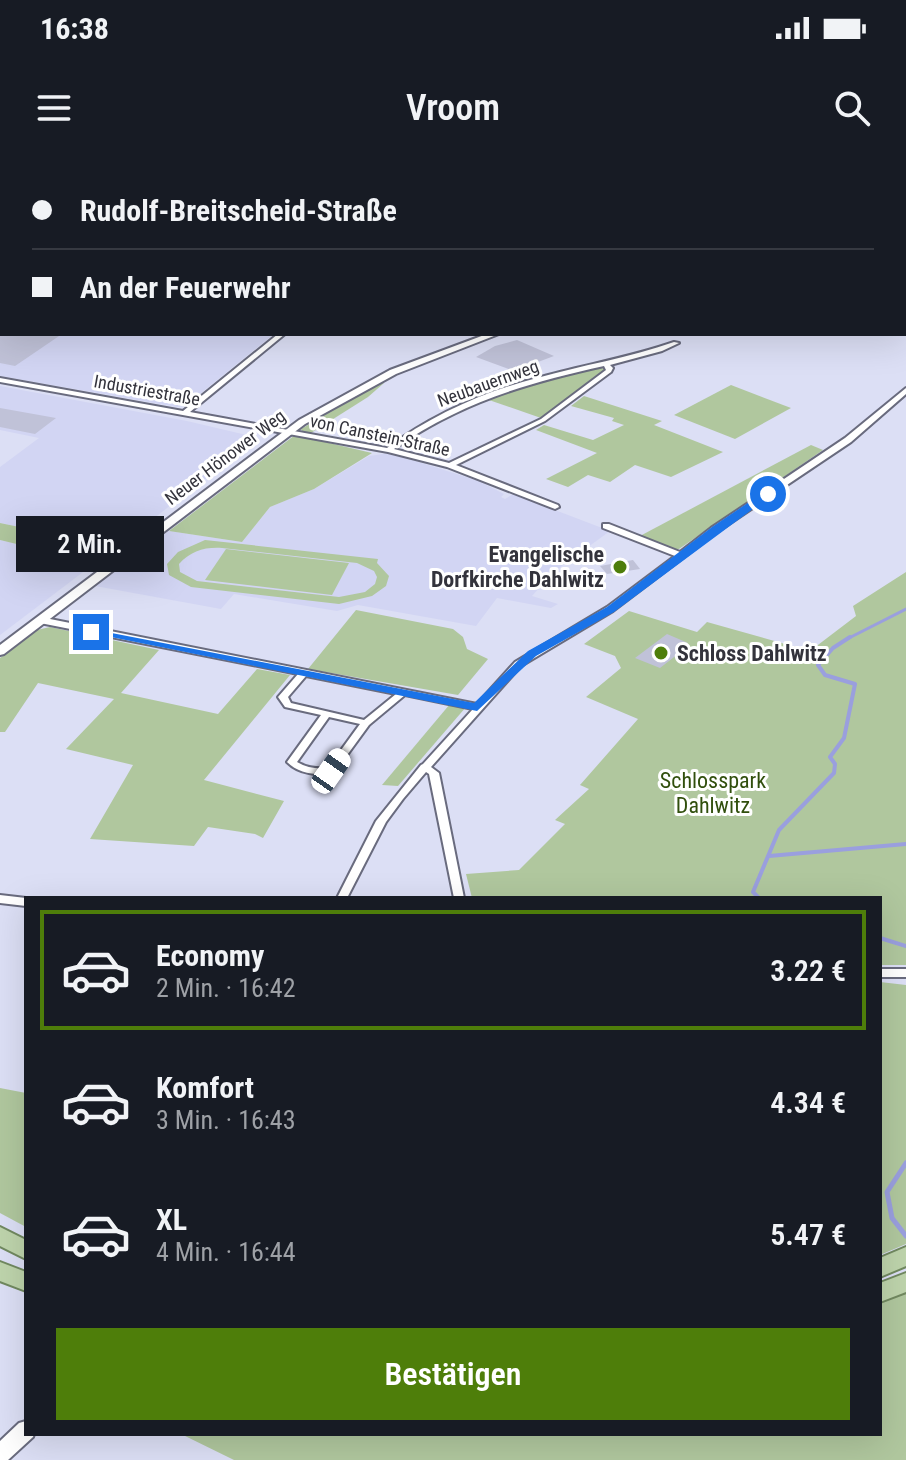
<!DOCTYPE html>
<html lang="de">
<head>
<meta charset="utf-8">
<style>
	:root { --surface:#171b24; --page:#20242c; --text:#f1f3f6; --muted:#9ea1a6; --line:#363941; --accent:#4e7e0a }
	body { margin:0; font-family:"Roboto Condensed",sans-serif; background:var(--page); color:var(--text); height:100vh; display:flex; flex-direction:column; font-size:30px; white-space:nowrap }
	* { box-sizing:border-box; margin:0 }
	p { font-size:26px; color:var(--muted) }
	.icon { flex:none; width:44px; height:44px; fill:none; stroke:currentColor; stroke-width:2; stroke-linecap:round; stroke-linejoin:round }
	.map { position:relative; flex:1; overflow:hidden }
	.side { position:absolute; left:24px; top:736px; width:858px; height:540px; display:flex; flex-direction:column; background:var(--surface); border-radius:0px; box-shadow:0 8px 32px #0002 }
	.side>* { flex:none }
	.hud { position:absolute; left:0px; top:0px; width:906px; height:176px; box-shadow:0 8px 32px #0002; display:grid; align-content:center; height:176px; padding:0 32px; background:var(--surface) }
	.end { position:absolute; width:36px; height:36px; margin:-18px; border:10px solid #1a73e8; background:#fff; box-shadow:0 0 0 4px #fff }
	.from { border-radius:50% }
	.bubble { position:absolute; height:56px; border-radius:0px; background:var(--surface); box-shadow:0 8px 32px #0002; font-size:26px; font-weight:600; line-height:56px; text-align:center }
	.car { position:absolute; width:24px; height:48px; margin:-24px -12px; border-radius:10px; box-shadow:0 0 6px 2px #0007; background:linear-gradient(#fff 24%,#345 0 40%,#fff 0 76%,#345 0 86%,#fff 0) }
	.hud b { display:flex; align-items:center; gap:28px; height:76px; font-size:30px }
	.hud b+b { border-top:2px solid var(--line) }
	.hud i { width:20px; height:20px; background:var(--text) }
	ul { padding:14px 0 0; list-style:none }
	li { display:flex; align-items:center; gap:24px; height:120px; margin:0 16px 12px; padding:0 16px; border:4px solid transparent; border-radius:0px }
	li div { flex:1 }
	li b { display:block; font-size:30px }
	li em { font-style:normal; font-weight:600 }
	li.selected { border-color:var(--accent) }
	li>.icon { width:72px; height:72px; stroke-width:1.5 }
	.button { display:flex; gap:16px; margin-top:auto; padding:16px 32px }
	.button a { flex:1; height:92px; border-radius:0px; background:var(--accent); color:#fff; font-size:32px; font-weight:600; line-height:92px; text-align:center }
	.status { display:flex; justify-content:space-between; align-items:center; height:56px; padding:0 40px; background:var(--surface); direction:ltr }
	.status svg { height:22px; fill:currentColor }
	header { display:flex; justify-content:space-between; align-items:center; height:104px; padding:0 32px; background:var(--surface); font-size:36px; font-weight:600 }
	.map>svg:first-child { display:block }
</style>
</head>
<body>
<div class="status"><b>16:38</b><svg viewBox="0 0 49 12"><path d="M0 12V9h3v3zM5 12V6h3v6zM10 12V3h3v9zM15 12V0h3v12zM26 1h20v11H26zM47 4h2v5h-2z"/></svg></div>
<header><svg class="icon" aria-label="menu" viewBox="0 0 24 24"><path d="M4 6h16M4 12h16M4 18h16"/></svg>Vroom<svg class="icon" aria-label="search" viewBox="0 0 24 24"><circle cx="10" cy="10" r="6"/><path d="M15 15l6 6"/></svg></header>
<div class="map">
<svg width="906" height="1300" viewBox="0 0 906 1300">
	<rect width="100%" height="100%" fill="#dcdff5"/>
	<!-- built -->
	<g fill="#d2d5f3">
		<path d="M0 0H641L644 2H2V174H274L185 246 177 247 0 216Z"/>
		<path d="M670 0H906V116L904 2Z"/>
		<path d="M0 226 187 261 259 278 116 387 0 363V307L39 278 0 270Z"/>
		<path d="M390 293 479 321 504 334 501 337 505 339 513 334 610 371 555 411 532 436 558 444 551 448 497 438 476 466 358 445 337 451 234 434 221 449 95 426 169 371 242 382 270 347 314 329 369 296Z"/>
		<path d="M0 380 95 403 0 475Z"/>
	</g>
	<!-- green -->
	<g fill="#b0c79e" fill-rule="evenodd">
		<path d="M596 207 606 209 541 258 486 239Z"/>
		<path d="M380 222 384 223 368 237 311 273 302 271 301 269Z"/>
		<path d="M731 225 791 248 735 279 674 255Z"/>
		<path d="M584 236 662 261 654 265 723 292 671 317 635 305 610 322 588 315 568 327 546 319 597 293 536 270 544 265 593 280 624 265 612 261 614 258 571 246Z"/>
		<path d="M295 275 372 293 314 329 270 347 242 382 169 371Z"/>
		<path d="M811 285 823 290 676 391 640 376Z"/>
		<path d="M0 363 116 387 95 403 0 380Z"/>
		<path d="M205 380 378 399 377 403 389 416 386 426 372 436 339 444 191 427 169 415 167 404 178 392ZM222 388 357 403 374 411 377 417 375 424 365 432 339 437 197 421 180 412 179 404C191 391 204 387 222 388Z"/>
		<path d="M226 389 349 403 332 435 205 420Z"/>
		<path d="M906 412V805H880V738H472L466 714 519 710 565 664 555 660 589 629 580 625 638 559 586 537 621 508 615 496 584 484 629 451 697 472 707 462 810 491 856 456 853 446Z"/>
		<path d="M356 450 453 469 463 477 467 489 488 499 458 535 308 509Z"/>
		<path d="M50 467 159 490 121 533 218 554 257 509 290 515 204 620 284 641 263 678 255 674 208 667 194 686 90 679 133 605 66 589 114 539 38 523 5 572H0V498L37 470Z"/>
		<path d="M450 544 466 547 398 626 382 625Z"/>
		<path d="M880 822 906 825V1084L880 1095Z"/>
		<path d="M0 928 26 933V1067L0 1053Z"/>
		<path d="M906 1132V1300H234L181 1274H880V1143Z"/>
	</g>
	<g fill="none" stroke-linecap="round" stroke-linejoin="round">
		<!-- stream-far2 -->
		<path stroke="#9a9fde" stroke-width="3" d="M847 479 906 449"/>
		<!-- stream-far1 -->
		<g stroke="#9a9fde" stroke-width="4">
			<path d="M769 696 906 684"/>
			<path d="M759 738 753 732 779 670 834 613 835 604 830 597 844 578 855 524 825 515 818 505 833 488 850 477"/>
			<path d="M880 778 906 786"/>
		</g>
		<!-- stream -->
		<path stroke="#9a9fde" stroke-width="5" d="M906 1003 887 1032 892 1058 906 1076"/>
	</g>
	<!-- building -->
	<g fill="#c0c2d8">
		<path d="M0 174H62L15 206 0 203Z"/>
		<path d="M517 180 554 196 514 211 476 197 495 186Z"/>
		<path d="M0 248 56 258 35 274 0 267Z"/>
		<path d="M633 400 640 409 607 414 600 406Z"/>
		<path d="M667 474 688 483 685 486 687 487 660 508 635 498Z"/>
	</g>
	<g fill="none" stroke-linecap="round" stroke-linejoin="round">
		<!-- street casing -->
		<g stroke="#696b7e" stroke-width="4">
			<g id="street">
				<path d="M658 0H673L666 2H651Z"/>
				<rect x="904" y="33" width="2" height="4"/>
				<path d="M278 174H285L190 252 387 288C432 255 483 232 537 218 582 205 629 198 674 182L679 183 662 191 610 205 613 208 611 212 545 261 456 305 558 345 559 347 555 349 447 307 388 292 0 222V218L183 251ZM604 206 606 210 541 259 449 303 394 289C459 243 527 223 604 206Z"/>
				<path d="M906 228V234L851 282 717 372 613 451 521 506 431 607 439 613 464 738H454L429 614 426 612 403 639 386 662 347 738H337L376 661 421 605 423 604 473 549 405 535 369 565 334 613C318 616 299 614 287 602L321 555 285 547 278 537 298 514 40 463 36 460 40 457 477 544 515 502 607 447 675 396 603 368V364H609L680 392 711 368 845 278ZM306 516 396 534 364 560 291 543 288 537ZM329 557 360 564 328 608C317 609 307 608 297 602Z"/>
				<path d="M0 735 26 738V746L0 743Z"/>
				<rect x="880" y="809" width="26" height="8"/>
			</g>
		</g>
		<!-- secondary casing -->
		<g stroke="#696b7e" stroke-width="4">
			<g id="secondary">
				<path d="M647 0H656L658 2H649Z"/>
				<path d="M904 137 906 138V144L904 143Z"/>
				<path d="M487 174H499L396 214 305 264 4 494 0 495V485L299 260 390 210Z"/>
				<path d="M26 1261V1274H34L33 1277 8 1300H0V1281L19 1263Z"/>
			</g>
		</g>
		<!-- primary casing -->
		<g stroke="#718960" stroke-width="4">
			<g id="primary">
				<path d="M0 1067 26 1080V1099L0 1086Z"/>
				<path d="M906 1087V1106L880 1117V1098Z"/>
				<path d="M0 1102 26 1112V1131L0 1121Z"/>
				<path d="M906 1113V1132L880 1142V1123Z"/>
			</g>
		</g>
		<!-- street -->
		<use href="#street" fill="#fff" fill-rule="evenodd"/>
		<!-- secondary -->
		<use href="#secondary" fill="#fff" fill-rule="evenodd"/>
		<!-- primary -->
		<use href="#primary" fill="#bed4ac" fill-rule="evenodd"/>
		<!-- rail -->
		<path stroke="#585864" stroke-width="2" stroke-dasharray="7 3" stroke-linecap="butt" d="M324 2 327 0"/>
	</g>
	<!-- route -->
	<path fill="#1a73e8" d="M764 332 773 334 614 452 536 496 477 551 86 472 91 469 474 543 528 491 607 447 712 367Z"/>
	<!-- markers -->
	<g fill="#4e7e0a" stroke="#fff" stroke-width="3">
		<circle cx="620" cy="407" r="8"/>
		<circle cx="661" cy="493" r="8"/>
	</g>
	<g text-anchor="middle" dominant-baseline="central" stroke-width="6" stroke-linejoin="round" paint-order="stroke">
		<!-- far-street labels -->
		<g font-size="18" fill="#33333c" stroke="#fff">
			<text transform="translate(488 223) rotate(-20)">Neubauernweg</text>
			<text transform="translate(147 230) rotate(10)">Industriestraße</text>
			<text transform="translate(380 275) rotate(12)">von Canstein-Straße</text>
			<text transform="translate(225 297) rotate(-37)">Neuer Hönower Weg</text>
		</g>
		<!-- poi labels -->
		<g font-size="22" font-weight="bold" fill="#33333c" stroke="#fff" text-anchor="end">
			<text x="604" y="394">Evangelische<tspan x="604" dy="25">Dorfkirche Dahlwitz</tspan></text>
			<text x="677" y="493" text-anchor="start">Schloss Dahlwitz</text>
		</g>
		<!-- park labels -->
		<g font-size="22" fill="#314f0d" stroke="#fff">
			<text x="713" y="620">Schlosspark<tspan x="713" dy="25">Dahlwitz</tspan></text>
		</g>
	</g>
</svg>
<i class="end from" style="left:768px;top:334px"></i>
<i class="end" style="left:91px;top:472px"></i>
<div class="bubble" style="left:16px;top:356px;width:148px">2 Min.</div>
<i class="car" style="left:331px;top:611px;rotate:35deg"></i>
<div class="hud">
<b><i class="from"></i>Rudolf-Breitscheid-Straße</b>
<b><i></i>An der Feuerwehr</b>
</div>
<section class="side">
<ul>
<li class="selected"><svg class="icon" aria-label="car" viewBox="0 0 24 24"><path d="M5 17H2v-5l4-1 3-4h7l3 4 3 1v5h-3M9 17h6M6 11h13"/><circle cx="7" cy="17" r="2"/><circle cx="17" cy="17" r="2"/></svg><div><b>Economy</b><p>2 Min. · 16:42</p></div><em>3.22 €</em></li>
<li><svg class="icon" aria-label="car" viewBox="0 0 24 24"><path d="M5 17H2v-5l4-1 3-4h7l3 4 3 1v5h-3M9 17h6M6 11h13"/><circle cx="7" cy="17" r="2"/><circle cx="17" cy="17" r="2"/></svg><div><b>Komfort</b><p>3 Min. · 16:43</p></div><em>4.34 €</em></li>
<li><svg class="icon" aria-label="car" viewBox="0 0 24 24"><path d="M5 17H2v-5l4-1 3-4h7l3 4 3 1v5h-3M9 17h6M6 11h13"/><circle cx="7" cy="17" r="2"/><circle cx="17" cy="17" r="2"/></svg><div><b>XL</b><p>4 Min. · 16:44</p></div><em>5.47 €</em></li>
</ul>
<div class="button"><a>Bestätigen</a></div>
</section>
</div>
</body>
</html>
